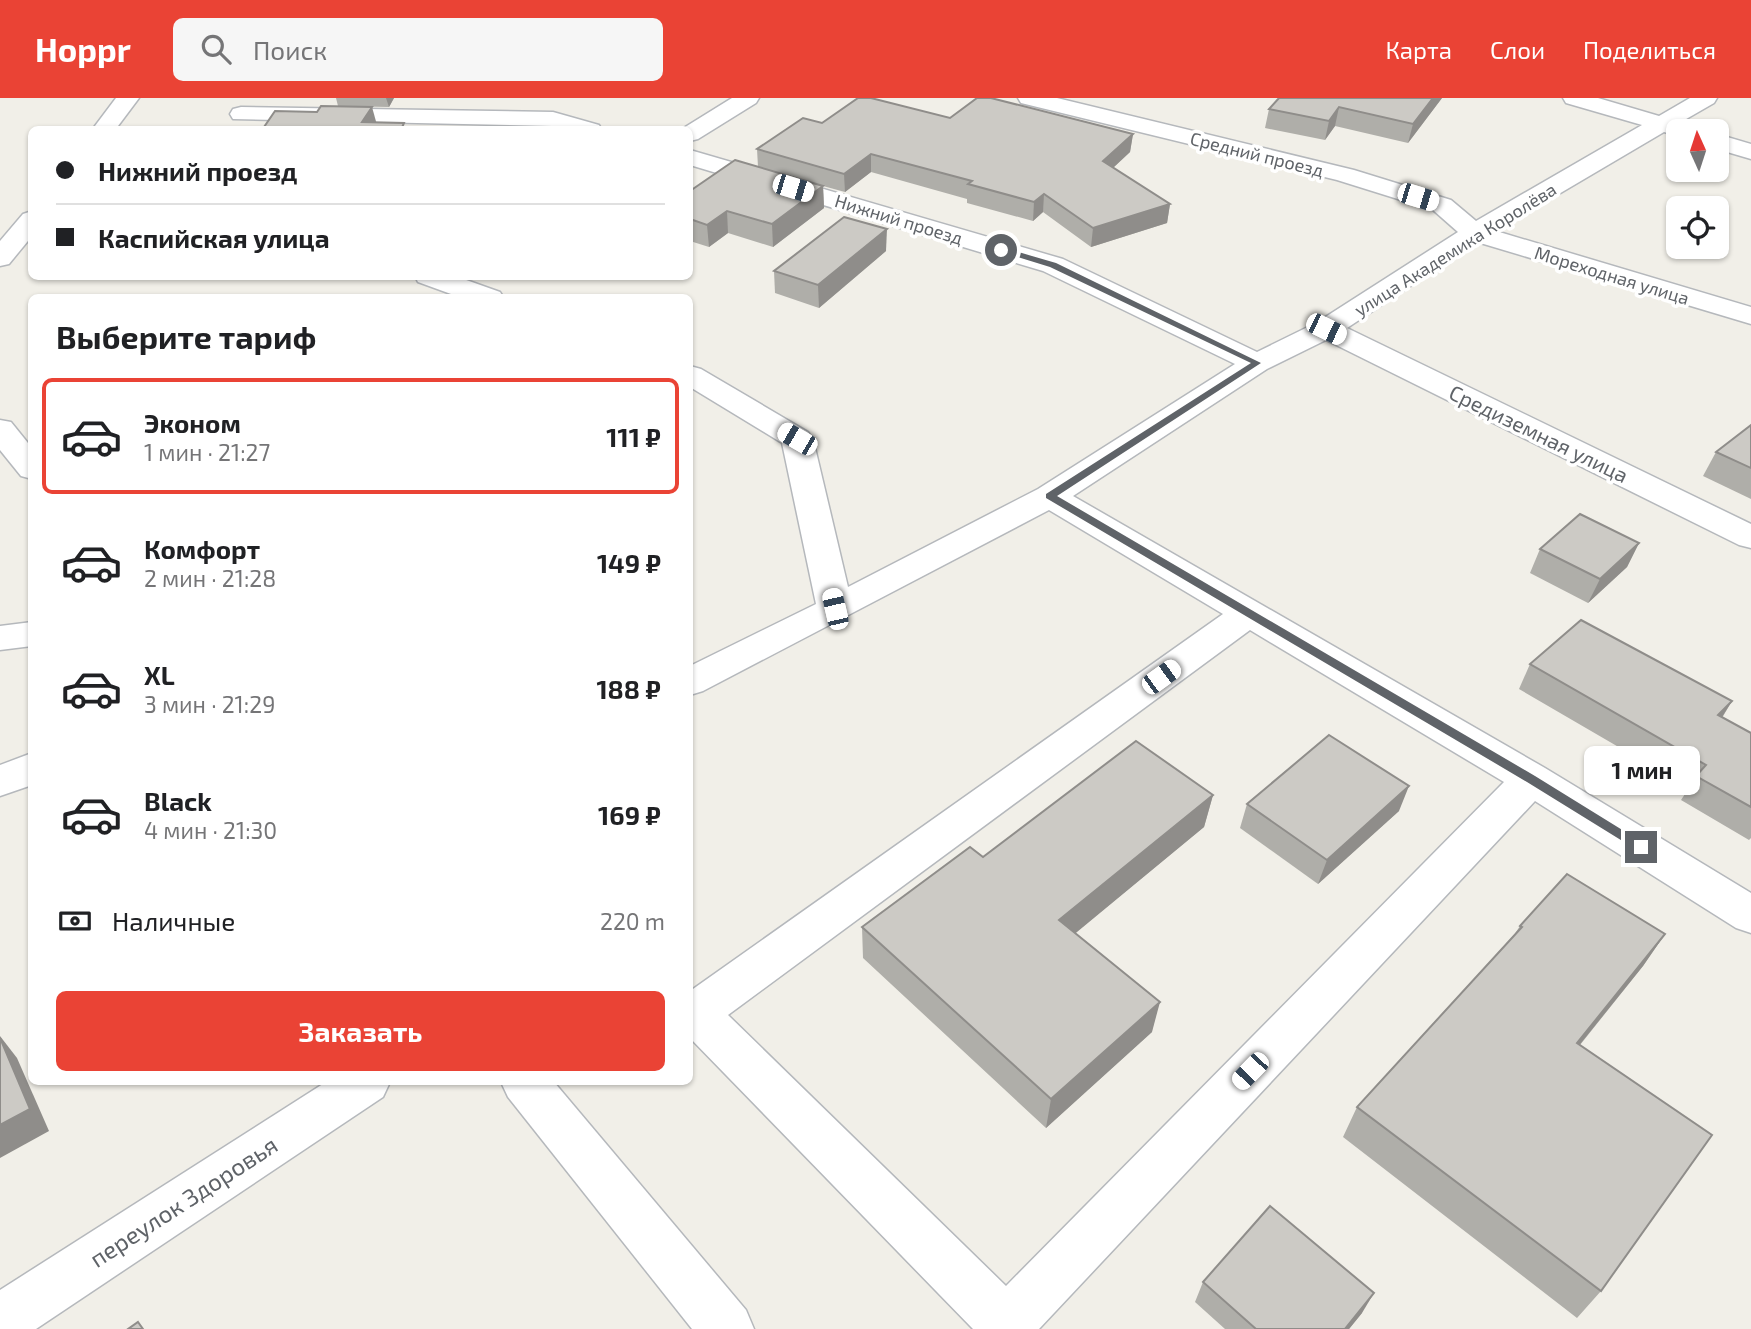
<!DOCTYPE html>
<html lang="ru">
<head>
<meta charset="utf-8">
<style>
	:root { --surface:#fff; --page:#f6f6f6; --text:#202124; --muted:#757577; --line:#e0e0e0; --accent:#ea4335 }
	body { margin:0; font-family:"Exo 2",sans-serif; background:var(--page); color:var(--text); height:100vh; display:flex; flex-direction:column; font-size:26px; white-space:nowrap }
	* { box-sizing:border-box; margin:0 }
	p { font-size:23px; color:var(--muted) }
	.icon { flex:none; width:38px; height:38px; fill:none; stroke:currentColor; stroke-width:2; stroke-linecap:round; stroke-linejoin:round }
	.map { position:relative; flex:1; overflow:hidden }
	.drawer { position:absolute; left:28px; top:196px; width:665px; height:791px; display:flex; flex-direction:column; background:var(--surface); border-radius:10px; box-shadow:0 2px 5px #0004 }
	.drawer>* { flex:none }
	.banner { position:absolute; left:28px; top:28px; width:665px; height:154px; border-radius:10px; box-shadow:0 2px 5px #0004; display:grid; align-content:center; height:154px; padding:0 28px; background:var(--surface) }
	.needle { width:46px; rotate:357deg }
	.controls { position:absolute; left:1666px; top:21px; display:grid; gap:14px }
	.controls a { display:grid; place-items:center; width:63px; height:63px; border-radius:10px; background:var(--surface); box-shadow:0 2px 5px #0004; font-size:35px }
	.end { position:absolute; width:32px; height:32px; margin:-16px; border:9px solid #5f6368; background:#fff; box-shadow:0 0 0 4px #fff }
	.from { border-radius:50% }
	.bubble { position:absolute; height:49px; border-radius:10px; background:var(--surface); box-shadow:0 2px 5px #0004; font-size:23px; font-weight:700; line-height:49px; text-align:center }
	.car { position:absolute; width:21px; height:42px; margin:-21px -10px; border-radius:9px; box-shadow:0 0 5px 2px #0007; background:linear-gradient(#fff 24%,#345 0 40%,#fff 0 76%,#345 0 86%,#fff 0) }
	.banner b { display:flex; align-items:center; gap:24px; height:66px; font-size:26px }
	.banner b+b { border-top:2px solid var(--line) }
	.banner i { width:18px; height:18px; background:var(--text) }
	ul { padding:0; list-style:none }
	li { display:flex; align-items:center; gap:21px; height:116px; margin:0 14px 10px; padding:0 14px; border:4px solid transparent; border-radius:10px }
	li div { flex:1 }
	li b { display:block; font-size:26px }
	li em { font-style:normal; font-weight:700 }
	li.current { border-color:var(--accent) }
	li>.icon { width:63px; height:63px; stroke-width:1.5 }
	h2 { padding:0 28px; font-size:32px; line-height:84px }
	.pay { display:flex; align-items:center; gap:18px; height:77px; padding:0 28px; font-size:26px }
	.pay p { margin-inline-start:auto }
	.button { display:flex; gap:14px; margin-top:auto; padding:14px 28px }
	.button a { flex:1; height:80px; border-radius:10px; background:var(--accent); color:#fff; font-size:28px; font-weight:700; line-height:80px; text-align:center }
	header { display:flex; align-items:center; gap:42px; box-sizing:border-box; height:98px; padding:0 35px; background:var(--accent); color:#fff }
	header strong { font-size:33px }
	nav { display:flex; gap:38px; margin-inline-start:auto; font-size:24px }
	.search { width:490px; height:63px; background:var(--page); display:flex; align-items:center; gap:18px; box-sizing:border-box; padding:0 24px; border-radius:10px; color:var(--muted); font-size:26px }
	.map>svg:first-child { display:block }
</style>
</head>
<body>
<header>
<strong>Hoppr</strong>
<div class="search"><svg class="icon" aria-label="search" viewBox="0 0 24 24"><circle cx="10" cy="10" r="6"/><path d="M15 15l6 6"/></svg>Поиск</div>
<nav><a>Карта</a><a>Слои</a><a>Поделиться</a></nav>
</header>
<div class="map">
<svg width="1751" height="1231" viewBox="0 0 1751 1231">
	<rect width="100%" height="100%" fill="#f1efe8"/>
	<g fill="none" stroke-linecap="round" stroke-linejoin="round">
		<!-- street casing -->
		<g stroke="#b5b8bc" stroke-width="3">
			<g id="street">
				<path d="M116 0H139L115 32H92Z"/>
				<path d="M732 0H759L756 5 698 41 690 43V32L682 31Z"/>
				<path d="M1018 0H1057L1354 72 1451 102 1476 123 1642 27 1566 5 1563 0H1598L1659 18 1690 0H1717L1714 5 1681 24 1687 26 1689 33H1678V38L1664 34 1496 133 1751 209V226L1477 144 1347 230 1751 426V450L1739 447 1326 242 1267 271 1073 398 1545 670 1751 795V835L1736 830 1535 703 1039 1231H973L690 940V890L693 891 1223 516 1049 412 703 593 690 597V568L816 506 782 345 690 289V268L701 271 808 334 813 341 848 489 1038 391 1235 266 1043 173 690 67V52L1063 161 1257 254 1316 225 1458 134 1433 112 1337 82 1021 5ZM1250 532 1504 684 1006 1188 728 917Z"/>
				<path d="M241 9 553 14 599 27 602 32H564L552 28 233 21 230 16 233 11Z"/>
				<path d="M1717 36 1751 46V61L1717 51Z"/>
				<path d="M32 113V138L9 166 0 168V143L23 116Z"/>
				<path d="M415 178H455L500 194 504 200H462L418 184Z"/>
				<path d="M0 322 11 324 32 350V381L21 378 0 352Z"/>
				<path d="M32 524V548L0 552V528Z"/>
				<path d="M32 655V687L0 698V667Z"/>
				<path d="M326 984H390L383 999 36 1231H0V1192Z"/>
				<path d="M501 984H554L746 1212 754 1231H692L508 999Z"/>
			</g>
		</g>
		<!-- street -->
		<use href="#street" fill="#fff" fill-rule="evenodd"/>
	</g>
	<!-- wall -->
	<g fill="#afaea9">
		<path d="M336 0H394L389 9 338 8Z"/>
		<path d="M1442 0 1408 45 1335 28 1325 42 1265 30 1269 11Z"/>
		<path d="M950 20 1133 36 1130 54 1113 70 1170 106 1167 125 1091 149 1043 114 1033 123 967 105V101L871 74 845 94 823 88 824 110 773 149 728 135 709 149 690 143V93L758 69 757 51 822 25Z"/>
		<path d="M886 153 819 210 775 195 774 173Z"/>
		<path d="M1751 327V401L1703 378 1716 354Z"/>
		<path d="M1639 445 1627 469 1588 505 1530 475 1540 451Z"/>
		<path d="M1530 566 1732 603 1722 620 1751 635V740L1749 742 1681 702 1689 690 1519 591Z"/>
		<path d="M1213 697 1204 729 1075 835 1152 934 1046 1030 863 860 862 829 983 759Z"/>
		<path d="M1247 706 1399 713 1318 786 1240 730Z"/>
		<path d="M1520 828 1665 836 1643 868 1580 947 1601 1193 1577 1220 1343 1039 1357 1009 1514 837Z"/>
		<path d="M1203 1184 1362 1215 1349 1231H1225L1195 1204Z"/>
	</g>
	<!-- shaded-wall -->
	<g fill="#8f8d8a">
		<path d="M386 0H394L389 9Z"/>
		<path d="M1433 0H1442L1408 45 1413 26Z"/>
		<path d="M372 9 377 27 362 24Z"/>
		<path d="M1339 9 1335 28 1325 42 1329 23Z"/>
		<path d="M1133 36 1130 54 1101 81 1103 63Z"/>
		<path d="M871 56V74L845 94 844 76Z"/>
		<path d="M823 88 824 110 773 149 772 126Z"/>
		<path d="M1044 96 1043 114 1033 123 1034 104Z"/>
		<path d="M1170 106 1167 125 1091 149 1093 130Z"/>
		<path d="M727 113 728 135 709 149 707 127Z"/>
		<path d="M887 131 886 153 819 210 818 187Z"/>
		<path d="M1639 445 1627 469 1588 505 1600 481Z"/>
		<path d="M1732 603 1717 627 1718 617Z"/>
		<path d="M1409 688 1399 713 1318 786 1327 762Z"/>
		<path d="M1213 697 1204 729 1054 853 1059 822Z"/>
		<path d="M1665 836 1643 868 1556 976 1577 945Z"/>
		<path d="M1160 904 1152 934 1046 1030 1051 1001Z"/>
		<path d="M0 938 17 960 49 1033 0 1060Z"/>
		<path d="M1374 1195 1362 1215 1349 1231H1345Z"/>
	</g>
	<!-- building -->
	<g fill="#cccac5" stroke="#8f8d8a" stroke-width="2">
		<path d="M858 0H871L950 20 977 0H991L1133 36 1103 63 1170 106 1093 130 1044 96 1034 104 968 86 972 83 871 56 844 76 757 51 803 20 822 25Z"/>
		<path d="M1279 0H1433L1413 26 1339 9 1329 23 1269 11Z"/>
		<path d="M321 8 372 9 362 24 404 25 401 32H262L275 13 317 14Z"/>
		<path d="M735 62 823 88 772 126 727 113 707 127 690 121V93Z"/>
		<path d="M844 119 887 131 818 187 774 173Z"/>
		<path d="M1751 327V370L1716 354Z"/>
		<path d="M1580 416 1639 445 1600 481 1540 451Z"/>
		<path d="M1581 522 1732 603 1718 617 1751 635V709L1696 678 1706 667 1530 566Z"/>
		<path d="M1329 637 1409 688 1327 762 1247 706Z"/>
		<path d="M1136 643 1213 697 1059 822 1160 904 1051 1001 862 829 970 749 983 759Z"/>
		<path d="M1567 776 1665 836 1577 945 1712 1037 1601 1193 1357 1009 1522 829 1520 828Z"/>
		<path d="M0 940 30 1011 0 1027Z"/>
		<path d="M1270 1108 1374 1195 1345 1231H1256L1203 1184Z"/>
		<path d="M138 1224 143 1231H128Z"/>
	</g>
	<!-- route -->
	<path fill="#5f6368" d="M1001 149 1056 165 1261 265 1057 398 1535 678 1645 746V752H1637L1527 684 1046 400V396L1251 265 1050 169 998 153Z"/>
	<g text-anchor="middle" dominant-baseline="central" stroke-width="7" stroke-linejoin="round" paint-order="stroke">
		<!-- far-street labels -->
		<g font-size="18" fill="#5f6368" stroke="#fff">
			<text transform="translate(1257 56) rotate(14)">Средний проезд</text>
			<text transform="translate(899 121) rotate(17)">Нижний проезд</text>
			<text transform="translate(1455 151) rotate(-32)">улица Академика Королёва</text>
			<text transform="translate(1612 177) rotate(17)">Мореходная улица</text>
		</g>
		<!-- street labels -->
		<g font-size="21" fill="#5f6368" stroke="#fff">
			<text transform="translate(1539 335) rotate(26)">Средиземная улица</text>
		</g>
		<!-- near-street labels -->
		<g font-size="24" fill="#5f6368" stroke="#fff">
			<text transform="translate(183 1103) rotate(-33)">переулок Здоровья</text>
		</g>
	</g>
</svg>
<div class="controls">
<a><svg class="needle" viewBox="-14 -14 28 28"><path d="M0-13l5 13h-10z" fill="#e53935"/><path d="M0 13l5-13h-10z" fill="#757577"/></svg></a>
<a><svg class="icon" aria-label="locate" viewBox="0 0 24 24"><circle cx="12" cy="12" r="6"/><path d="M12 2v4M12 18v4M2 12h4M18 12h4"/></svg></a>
</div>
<i class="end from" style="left:1001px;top:152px"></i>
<i class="end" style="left:1641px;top:749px"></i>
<div class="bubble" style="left:1584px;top:648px;width:116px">1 мин</div>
<i class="car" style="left:793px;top:90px;rotate:107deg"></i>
<i class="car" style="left:1418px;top:99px;rotate:107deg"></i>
<i class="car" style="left:1326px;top:231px;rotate:116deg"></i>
<i class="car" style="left:797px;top:341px;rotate:300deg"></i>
<i class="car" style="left:835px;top:511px;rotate:347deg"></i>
<i class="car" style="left:1161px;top:579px;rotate:54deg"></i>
<i class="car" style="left:1250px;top:973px;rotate:224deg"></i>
<div class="banner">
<b><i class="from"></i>Нижний проезд</b>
<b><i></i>Каспийская улица</b>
</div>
<section class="drawer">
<h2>Выберите тариф</h2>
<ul>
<li class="current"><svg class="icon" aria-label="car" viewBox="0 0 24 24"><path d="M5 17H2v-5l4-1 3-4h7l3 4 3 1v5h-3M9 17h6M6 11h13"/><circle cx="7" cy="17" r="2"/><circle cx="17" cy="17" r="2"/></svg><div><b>Эконом</b><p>1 мин · 21:27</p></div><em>111 ₽</em></li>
<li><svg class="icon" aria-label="car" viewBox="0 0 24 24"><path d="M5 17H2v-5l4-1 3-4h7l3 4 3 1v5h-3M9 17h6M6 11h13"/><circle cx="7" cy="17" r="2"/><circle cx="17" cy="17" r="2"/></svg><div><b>Комфорт</b><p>2 мин · 21:28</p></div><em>149 ₽</em></li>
<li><svg class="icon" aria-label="car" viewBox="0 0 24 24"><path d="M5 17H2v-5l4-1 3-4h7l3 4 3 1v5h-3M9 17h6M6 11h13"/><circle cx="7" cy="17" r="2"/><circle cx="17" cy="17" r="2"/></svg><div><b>XL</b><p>3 мин · 21:29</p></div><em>188 ₽</em></li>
<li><svg class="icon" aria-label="car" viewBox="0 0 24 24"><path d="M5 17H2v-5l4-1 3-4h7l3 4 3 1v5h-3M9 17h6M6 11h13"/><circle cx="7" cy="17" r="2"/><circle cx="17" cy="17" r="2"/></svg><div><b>Black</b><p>4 мин · 21:30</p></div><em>169 ₽</em></li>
</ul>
<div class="pay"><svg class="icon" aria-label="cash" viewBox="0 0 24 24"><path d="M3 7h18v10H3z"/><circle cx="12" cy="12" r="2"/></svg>Наличные<p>220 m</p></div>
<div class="button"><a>Заказать</a></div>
</section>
</div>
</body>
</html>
